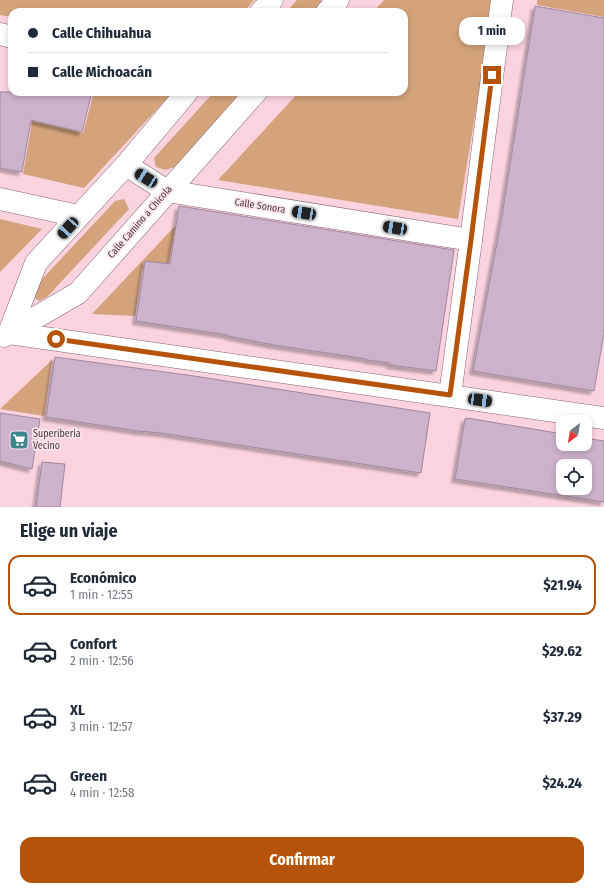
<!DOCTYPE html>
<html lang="es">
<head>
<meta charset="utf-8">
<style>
	:root { --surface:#fff; --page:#f6f6f7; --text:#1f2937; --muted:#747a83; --line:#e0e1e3; --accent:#b45309 }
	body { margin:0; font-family:"Fira Sans Condensed",sans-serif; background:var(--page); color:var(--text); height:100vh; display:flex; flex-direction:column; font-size:15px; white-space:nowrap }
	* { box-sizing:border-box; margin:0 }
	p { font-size:13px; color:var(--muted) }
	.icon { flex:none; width:22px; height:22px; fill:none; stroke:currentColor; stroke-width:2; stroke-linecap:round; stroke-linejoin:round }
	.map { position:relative; height:507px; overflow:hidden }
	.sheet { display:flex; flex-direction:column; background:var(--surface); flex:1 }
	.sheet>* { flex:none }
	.top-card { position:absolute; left:8px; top:8px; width:400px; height:88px; border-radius:12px; box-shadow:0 2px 6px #0003; display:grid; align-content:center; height:88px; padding:0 20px; background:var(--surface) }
	.needle { width:26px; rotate:211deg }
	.tools { position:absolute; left:556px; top:415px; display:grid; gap:8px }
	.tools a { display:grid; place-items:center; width:36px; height:36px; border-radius:8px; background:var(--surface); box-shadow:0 2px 6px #0003; font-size:20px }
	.end { position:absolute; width:18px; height:18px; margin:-9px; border:5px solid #b45309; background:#fff; box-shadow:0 0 0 2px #fff }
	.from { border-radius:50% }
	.bubble { position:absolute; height:28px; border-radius:12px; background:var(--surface); box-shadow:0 2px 6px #0003; font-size:13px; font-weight:700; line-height:28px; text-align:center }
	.car { position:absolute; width:12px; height:24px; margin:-12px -6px; border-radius:5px; box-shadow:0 0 3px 1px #0007; background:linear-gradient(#222 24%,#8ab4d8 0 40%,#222 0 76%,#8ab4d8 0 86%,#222 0) }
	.top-card b { display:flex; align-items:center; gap:14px; height:38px; font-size:15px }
	.top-card b+b { border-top:1px solid var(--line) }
	.top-card i { width:10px; height:10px; background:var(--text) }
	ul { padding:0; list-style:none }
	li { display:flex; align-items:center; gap:12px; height:60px; margin:0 8px 6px; padding:0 12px; border:2px solid transparent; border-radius:12px }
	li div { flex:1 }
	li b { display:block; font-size:15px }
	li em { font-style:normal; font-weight:700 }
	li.current { border-color:var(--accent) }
	li>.icon { width:36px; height:36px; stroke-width:1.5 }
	h2 { padding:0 20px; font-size:18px; line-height:48px }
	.button { display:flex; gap:8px; margin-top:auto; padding:8px 20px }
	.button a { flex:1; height:46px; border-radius:12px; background:var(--accent); color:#fff; font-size:16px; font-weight:700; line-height:46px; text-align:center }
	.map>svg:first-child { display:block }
</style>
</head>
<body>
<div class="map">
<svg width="604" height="507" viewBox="0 0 604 507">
	<defs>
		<filter id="shadow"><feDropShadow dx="-3.5" dy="3.5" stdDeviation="1" flood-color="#0004"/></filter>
	</defs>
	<rect width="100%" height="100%" fill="#fad3df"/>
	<!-- green -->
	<g fill="#d4a37b">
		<path d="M0 0H254L244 12H12V17L0 15Z"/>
		<path d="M297 0H321V3L313 12H286Z"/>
		<path d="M384 0H494L458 219 218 180 299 92H404V12H373Z"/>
		<path d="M537 0H604V17L537 5Z"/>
		<path d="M94 92H173L84 188 23 174 32 121 83 133Z"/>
		<path d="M214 92H242L175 167 165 170 156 167 154 158Z"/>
		<path d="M124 199 129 209 47 297 39 301 34 297 32 290 115 201Z"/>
		<path d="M0 219 42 229 0 272Z"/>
		<path d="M176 225 167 270 142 268 135 316 92 314Z"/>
		<path d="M52 360 44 416 0 409Z"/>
	</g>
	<!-- building -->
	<g fill="#ccb2cb" stroke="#a0879f" fill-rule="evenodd" filter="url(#shadow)">
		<path d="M535 6 604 18V333L594 391 473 371 502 216Z"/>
		<path d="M0 92H92L82 132 31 120 22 172 0 168Z"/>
		<path d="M179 206 454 250 436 371 390 365V363L367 360V359L274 345 228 336V335L136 321 145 261 170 264Z"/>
		<path d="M55 357 194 376 430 413 421 473 161 433 138 431 46 417Z"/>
		<path d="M0 413 40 419 32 469 0 461Z"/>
		<path d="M467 418 563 434V444H585V438L604 441V502L455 479 465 419ZM563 466H585V488H563Z"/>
		<path d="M42 462 65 464 60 507H36Z"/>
	</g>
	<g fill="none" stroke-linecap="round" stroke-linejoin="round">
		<!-- minor casing -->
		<g stroke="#85646e" stroke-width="23">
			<g id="minor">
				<path d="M261 12 272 0"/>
				<path d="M327 12 338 0"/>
				<path d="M0 34 12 37"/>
				<path d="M126 165 167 191 471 240"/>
				<path d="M0 199 78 216"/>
				<path d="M9 333 604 418"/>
				<path d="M9 333 36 263 126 165 187 92"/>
				<path d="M4 336 78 293 256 92"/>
				<path d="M450 395 471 240 502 0"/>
			</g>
		</g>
		<!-- minor -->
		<use href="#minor" stroke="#fff" stroke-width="22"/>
	</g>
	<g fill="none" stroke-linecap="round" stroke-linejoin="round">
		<!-- route -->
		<path stroke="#b45309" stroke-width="5" d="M56 339 450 395 471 240 492 75"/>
	</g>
	<!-- icons -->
	<defs>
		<g id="supermarket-square" transform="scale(1)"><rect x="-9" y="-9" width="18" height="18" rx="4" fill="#3f878d" stroke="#fde5ec"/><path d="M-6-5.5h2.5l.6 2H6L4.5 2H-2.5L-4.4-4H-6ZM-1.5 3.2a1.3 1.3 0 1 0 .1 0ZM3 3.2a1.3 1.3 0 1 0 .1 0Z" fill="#fff"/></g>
	</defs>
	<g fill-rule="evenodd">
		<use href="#supermarket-square" x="19" y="440"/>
	</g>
	<g text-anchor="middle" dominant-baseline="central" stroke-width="3.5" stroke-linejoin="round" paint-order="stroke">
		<!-- street labels -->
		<g font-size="10" fill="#47383d" stroke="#fde5ec">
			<text transform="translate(260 206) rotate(9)">Calle Sonora</text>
			<text transform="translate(140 222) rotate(-49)">Calle Camino a Chicola</text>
		</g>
		<!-- poi labels -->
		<g font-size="10" fill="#47383d" stroke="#fde5ec" text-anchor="start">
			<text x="33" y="434">Superiberia<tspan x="33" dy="12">Vecino</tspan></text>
		</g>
	</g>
</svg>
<div class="tools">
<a><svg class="needle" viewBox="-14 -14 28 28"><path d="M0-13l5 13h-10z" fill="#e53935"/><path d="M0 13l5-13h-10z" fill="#747a83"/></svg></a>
<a><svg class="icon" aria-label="locate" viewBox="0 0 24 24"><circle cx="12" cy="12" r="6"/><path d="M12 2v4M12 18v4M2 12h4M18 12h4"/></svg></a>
</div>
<i class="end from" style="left:56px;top:339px"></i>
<i class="end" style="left:492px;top:75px"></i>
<div class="bubble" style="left:459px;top:17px;width:66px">1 min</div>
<i class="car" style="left:146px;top:178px;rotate:302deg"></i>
<i class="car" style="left:304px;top:213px;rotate:279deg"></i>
<i class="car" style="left:68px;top:228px;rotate:222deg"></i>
<i class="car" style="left:395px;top:228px;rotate:279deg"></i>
<i class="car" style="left:480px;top:400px;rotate:98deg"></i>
<div class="top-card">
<b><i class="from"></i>Calle Chihuahua</b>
<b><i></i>Calle Michoacán</b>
</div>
</div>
<section class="sheet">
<h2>Elige un viaje</h2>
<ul>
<li class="current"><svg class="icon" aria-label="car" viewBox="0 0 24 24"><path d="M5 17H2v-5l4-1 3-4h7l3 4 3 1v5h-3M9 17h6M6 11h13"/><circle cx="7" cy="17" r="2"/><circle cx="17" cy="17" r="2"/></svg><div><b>Económico</b><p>1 min · 12:55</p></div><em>$21.94</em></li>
<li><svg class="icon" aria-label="car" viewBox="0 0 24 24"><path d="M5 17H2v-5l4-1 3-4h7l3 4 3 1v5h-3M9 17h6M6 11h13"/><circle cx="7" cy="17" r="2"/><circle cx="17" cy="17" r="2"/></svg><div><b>Confort</b><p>2 min · 12:56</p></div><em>$29.62</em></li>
<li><svg class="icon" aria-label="car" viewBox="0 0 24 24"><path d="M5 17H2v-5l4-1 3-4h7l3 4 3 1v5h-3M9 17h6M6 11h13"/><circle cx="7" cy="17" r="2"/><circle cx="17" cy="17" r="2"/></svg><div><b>XL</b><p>3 min · 12:57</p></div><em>$37.29</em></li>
<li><svg class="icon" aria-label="car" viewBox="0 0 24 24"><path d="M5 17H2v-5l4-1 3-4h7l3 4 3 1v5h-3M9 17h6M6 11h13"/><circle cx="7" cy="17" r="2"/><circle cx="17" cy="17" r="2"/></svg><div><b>Green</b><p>4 min · 12:58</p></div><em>$24.24</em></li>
</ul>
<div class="button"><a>Confirmar</a></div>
</section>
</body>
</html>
